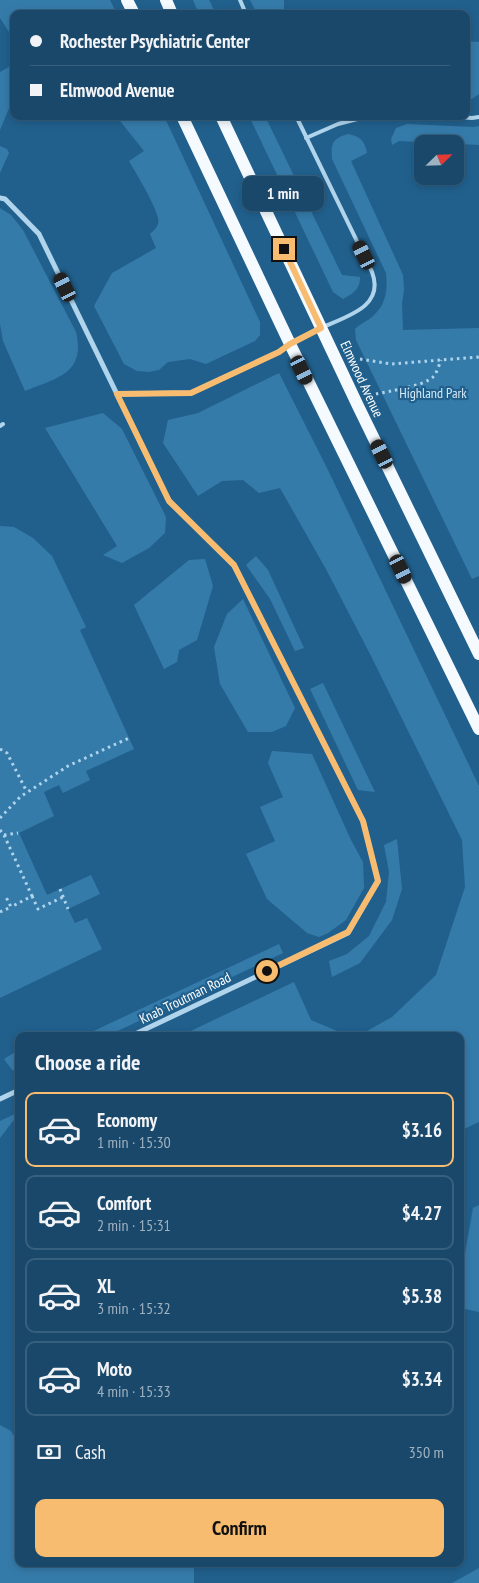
<!DOCTYPE html>
<html lang="en">
<head>
<meta charset="utf-8">
<style>
	:root { --surface:#19486a; --page:#265272; --text:#f1f3f6; --muted:#9fb2c1; --line:#37607e; --accent:#f8bc70 }
	body { margin:0; font-family:"PT Sans Narrow",sans-serif; background:var(--page); color:var(--text); height:100vh; display:flex; flex-direction:column; font-size:19px; white-space:nowrap }
	* { box-sizing:border-box; margin:0 }
	p { font-size:16px; color:var(--muted) }
	.icon { flex:none; width:28px; height:28px; fill:none; stroke:currentColor; stroke-width:2; stroke-linecap:round; stroke-linejoin:round }
	.map { position:relative; flex:1; overflow:hidden }
	.side { position:absolute; left:15px; top:1032px; width:449px; height:535px; display:flex; flex-direction:column; background:var(--surface); border-radius:10px; box-shadow:0 2px 8px #0003,0 0 0 1px var(--line) }
	.side>* { flex:none }
	.top-card { position:absolute; left:10px; top:10px; width:460px; height:110px; border-radius:10px; box-shadow:0 2px 8px #0003,0 0 0 1px var(--line); display:grid; align-content:center; height:110px; padding:0 20px; background:var(--surface) }
	.needle { width:32px; rotate:67deg }
	.controls { position:absolute; left:414px; top:135px; display:grid; gap:10px }
	.controls a { display:grid; place-items:center; width:50px; height:50px; border-radius:10px; background:var(--surface); box-shadow:0 2px 8px #0003,0 0 0 1px var(--line); font-size:25px }
	.end { position:absolute; width:22px; height:22px; margin:-11px; border:6px solid #f8bc70; background:#111; box-shadow:0 0 0 2px #111 }
	.from { border-radius:50% }
	.bubble { position:absolute; height:35px; border-radius:10px; background:var(--surface); box-shadow:0 2px 8px #0003,0 0 0 1px var(--line); font-size:16px; font-weight:600; line-height:35px; text-align:center }
	.car { position:absolute; width:15px; height:30px; margin:-15px -8px; border-radius:6px; box-shadow:0 0 4px 1px #0007; background:linear-gradient(#222 24%,#8ab4d8 0 40%,#222 0 76%,#8ab4d8 0 86%,#222 0) }
	.top-card b { display:flex; align-items:center; gap:18px; height:48px; font-size:19px }
	.top-card b+b { border-top:1px solid var(--line) }
	.top-card i { width:12px; height:12px; background:var(--text) }
	ul { padding:0; list-style:none }
	li { display:flex; align-items:center; gap:15px; height:75px; margin:0 10px 8px; padding:0 10px; border:2px solid var(--line); border-radius:10px }
	li div { flex:1 }
	li b { display:block; font-size:19px }
	li em { font-style:normal; font-weight:600 }
	li.on { border-color:var(--accent) }
	li>.icon { width:45px; height:45px; stroke-width:1.5 }
	h2 { padding:0 20px; font-size:22px; line-height:60px }
	.pay { display:flex; align-items:center; gap:12px; height:55px; padding:0 20px; font-size:19px }
	.pay p { margin-inline-start:auto }
	.primary-button { display:flex; gap:10px; margin-top:auto; padding:10px 20px }
	.primary-button a { flex:1; height:58px; border-radius:10px; background:var(--accent); color:#111; font-size:20px; font-weight:600; line-height:58px; text-align:center }
	.map>svg:first-child { display:block }
</style>
</head>
<body>
<div class="map">
<svg width="479" height="1583" viewBox="0 0 479 1583">
	<rect width="100%" height="100%" fill="#21608d"/>
	<!-- green -->
	<g fill="#357baa">
		<path d="M0 0H110L117 14H14V40L0 18Z"/>
		<path d="M193 0H209L216 14H199Z"/>
		<path d="M250 0H284V14H257Z"/>
		<path d="M466 41 479 42V94L472 99H466Z"/>
		<path d="M14 64V101H12L0 130V72Z"/>
		<path d="M116 116H164L260 322V335L255 341 206 364 190 359 168 362 159 370 149 372 137 371 124 364 94 306 112 273 156 248 150 234C155 230 160 225 158 218 155 204 137 175 129 161L144 151Z"/>
		<path d="M249 116H265L342 275 360 277C360 289 354 293 343 299L333 292Z"/>
		<path d="M407 124 474 127 479 126V145L399 141 392 145 391 139 396 128Z"/>
		<path d="M348 134C360 136 365 141 367 153L351 161 403 275 404 290 402 304 403 330 479 328V576L472 579 356 340 355 329C359 325 363 323 368 320 386 308 388 291 386 273L332 159C331 143 332 139 348 134Z"/>
		<path d="M0 146 7 149 9 153 0 173Z"/>
		<path d="M0 208 11 215 23 230 76 332C86 374 56 378 25 391L3 341 0 324Z"/>
		<path d="M279 373 327 468 479 786V1122L460 1131V1036H358L392 1017 436 975 465 887 462 840 371 656 327 571 280 488 259 493 243 480 222 481 198 496 163 443 168 420 198 413Z"/>
		<path d="M103 413 122 429 166 517 165 533 149 548 122 563 103 555 117 546 45 428Z"/>
		<path d="M0 526 14 527 33 538 52 556 86 627 80 630 134 749 86 771 90 780 63 793 59 785 44 792 54 816 19 833 47 895 91 875 100 894 68 909 75 923 87 918 102 949 0 998Z"/>
		<path d="M256 556 268 570 304 648 295 651 270 599 246 565Z"/>
		<path d="M205 559 213 586 197 640 179 650 177 662 164 669 134 605 189 560Z"/>
		<path d="M243 599 295 708 286 726 272 732H248L220 684 214 647 227 614Z"/>
		<path d="M323 683 375 792 358 790 310 689Z"/>
		<path d="M272 751 312 754 351 840 363 862 364 888 346 920 328 933 319 937 307 933 267 899 246 854 275 841 260 807 283 797 268 763Z"/>
		<path d="M397 839 402 889 392 920 360 963 332 977 329 961 347 954 369 936 386 902 389 872 384 845Z"/>
		<path d="M279 944 283 953 107 1036H83Z"/>
		<path d="M294 982 311 1020 349 1036H180Z"/>
		<path d="M15 1052 19 1055V1071L12 1070 4 1059Z"/>
		<path d="M19 1112V1119L13 1121 0 1138V1121Z"/>
		<path d="M479 1205V1312L460 1308V1281L473 1208Z"/>
		<path d="M0 1425 11 1431 19 1444V1564H195L194 1565V1583H0Z"/>
		<path d="M479 1568V1583H452Z"/>
	</g>
	<g fill="none" stroke-linecap="round" stroke-linejoin="round">
		<!-- path -->
		<g stroke="#afd4ec" stroke-width="3" stroke-dasharray="2.5 4" stroke-linecap="butt">
			<path d="M360 359 391 364 479 357"/>
			<path d="M376 394C389 391 424 386 433 377 437 373 439 365 441 360"/>
			<path d="M0 749 7 753 27 792"/>
			<path d="M0 818 20 797 68 766 129 738"/>
			<path d="M0 830 4 835 32 896 11 907"/>
			<path d="M4 835 18 833"/>
			<path d="M60 889 68 909"/>
			<path d="M32 896 38 909 63 897"/>
			<path d="M0 912 11 907 6 897"/>
		</g>
		<!-- lane -->
		<g stroke="#afd4ec" stroke-width="4">
			<path d="M240 0 246 14"/>
			<path d="M296 116 372 272C385 306 348 316 323 327"/>
			<path d="M444 116 472 118 479 117"/>
			<path d="M306 138 338 124 369 116"/>
			<path d="M0 426 3 424"/>
		</g>
		<!-- street -->
		<g stroke="#afd4ec" stroke-width="5">
			<path d="M0 198 5 199 39 234 169 501 234 565 363 821 378 881 348 933 131 1036"/>
			<path d="M117 394 191 393 279 352 290 344 321 328"/>
			<path d="M0 1099 19 1090"/>
		</g>
		<!-- primary -->
		<g stroke="#f4fafe" stroke-width="12">
			<path d="M127 0 134 14"/>
			<path d="M166 0 172 14"/>
			<path d="M182 116 290 344 479 729"/>
			<path d="M221 116 358 406 479 654"/>
		</g>
	</g>
	<g fill="none" stroke-linecap="round" stroke-linejoin="round">
		<!-- route -->
		<path stroke="#f8bc70" stroke-width="6" d="M267 971 348 932 378 881 363 821 234 565 169 501 117 394 191 393 279 352 290 344 321 328 284 249"/>
	</g>
	<g text-anchor="middle" dominant-baseline="central" stroke-width="4.5" stroke-linejoin="round" paint-order="stroke">
		<!-- street labels -->
		<g font-size="14" fill="#fff" stroke="#21608d">
			<text transform="translate(362 379) rotate(65)">Elmwood Avenue</text>
			<text transform="translate(185 998) rotate(-26)">Knab Troutman Road</text>
		</g>
		<!-- park labels -->
		<g font-size="14" fill="#d4eaf9" stroke="#21608d">
			<text x="433" y="393">Highland Park</text>
		</g>
	</g>
</svg>
<div class="controls">
<a><svg class="needle" viewBox="-14 -14 28 28"><path d="M0-13l5 13h-10z" fill="#e53935"/><path d="M0 13l5-13h-10z" fill="#9fb2c1"/></svg></a>
</div>
<i class="end from" style="left:267px;top:971px"></i>
<i class="end" style="left:284px;top:249px"></i>
<div class="bubble" style="left:242px;top:176px;width:82px">1 min</div>
<i class="car" style="left:364px;top:255px;rotate:334deg"></i>
<i class="car" style="left:65px;top:287px;rotate:334deg"></i>
<i class="car" style="left:302px;top:370px;rotate:154deg"></i>
<i class="car" style="left:382px;top:454px;rotate:334deg"></i>
<i class="car" style="left:401px;top:569px;rotate:154deg"></i>
<div class="top-card">
<b><i class="from"></i>Rochester Psychiatric Center</b>
<b><i></i>Elmwood Avenue</b>
</div>
<section class="side">
<h2>Choose a ride</h2>
<ul>
<li class="on"><svg class="icon" aria-label="car" viewBox="0 0 24 24"><path d="M5 17H2v-5l4-1 3-4h7l3 4 3 1v5h-3M9 17h6M6 11h13"/><circle cx="7" cy="17" r="2"/><circle cx="17" cy="17" r="2"/></svg><div><b>Economy</b><p>1 min · 15:30</p></div><em>$3.16</em></li>
<li><svg class="icon" aria-label="car" viewBox="0 0 24 24"><path d="M5 17H2v-5l4-1 3-4h7l3 4 3 1v5h-3M9 17h6M6 11h13"/><circle cx="7" cy="17" r="2"/><circle cx="17" cy="17" r="2"/></svg><div><b>Comfort</b><p>2 min · 15:31</p></div><em>$4.27</em></li>
<li><svg class="icon" aria-label="car" viewBox="0 0 24 24"><path d="M5 17H2v-5l4-1 3-4h7l3 4 3 1v5h-3M9 17h6M6 11h13"/><circle cx="7" cy="17" r="2"/><circle cx="17" cy="17" r="2"/></svg><div><b>XL</b><p>3 min · 15:32</p></div><em>$5.38</em></li>
<li><svg class="icon" aria-label="car" viewBox="0 0 24 24"><path d="M5 17H2v-5l4-1 3-4h7l3 4 3 1v5h-3M9 17h6M6 11h13"/><circle cx="7" cy="17" r="2"/><circle cx="17" cy="17" r="2"/></svg><div><b>Moto</b><p>4 min · 15:33</p></div><em>$3.34</em></li>
</ul>
<div class="pay"><svg class="icon" aria-label="cash" viewBox="0 0 24 24"><path d="M3 7h18v10H3z"/><circle cx="12" cy="12" r="2"/></svg>Cash<p>350 m</p></div>
<div class="primary-button"><a>Confirm</a></div>
</section>
</div>
</body>
</html>
